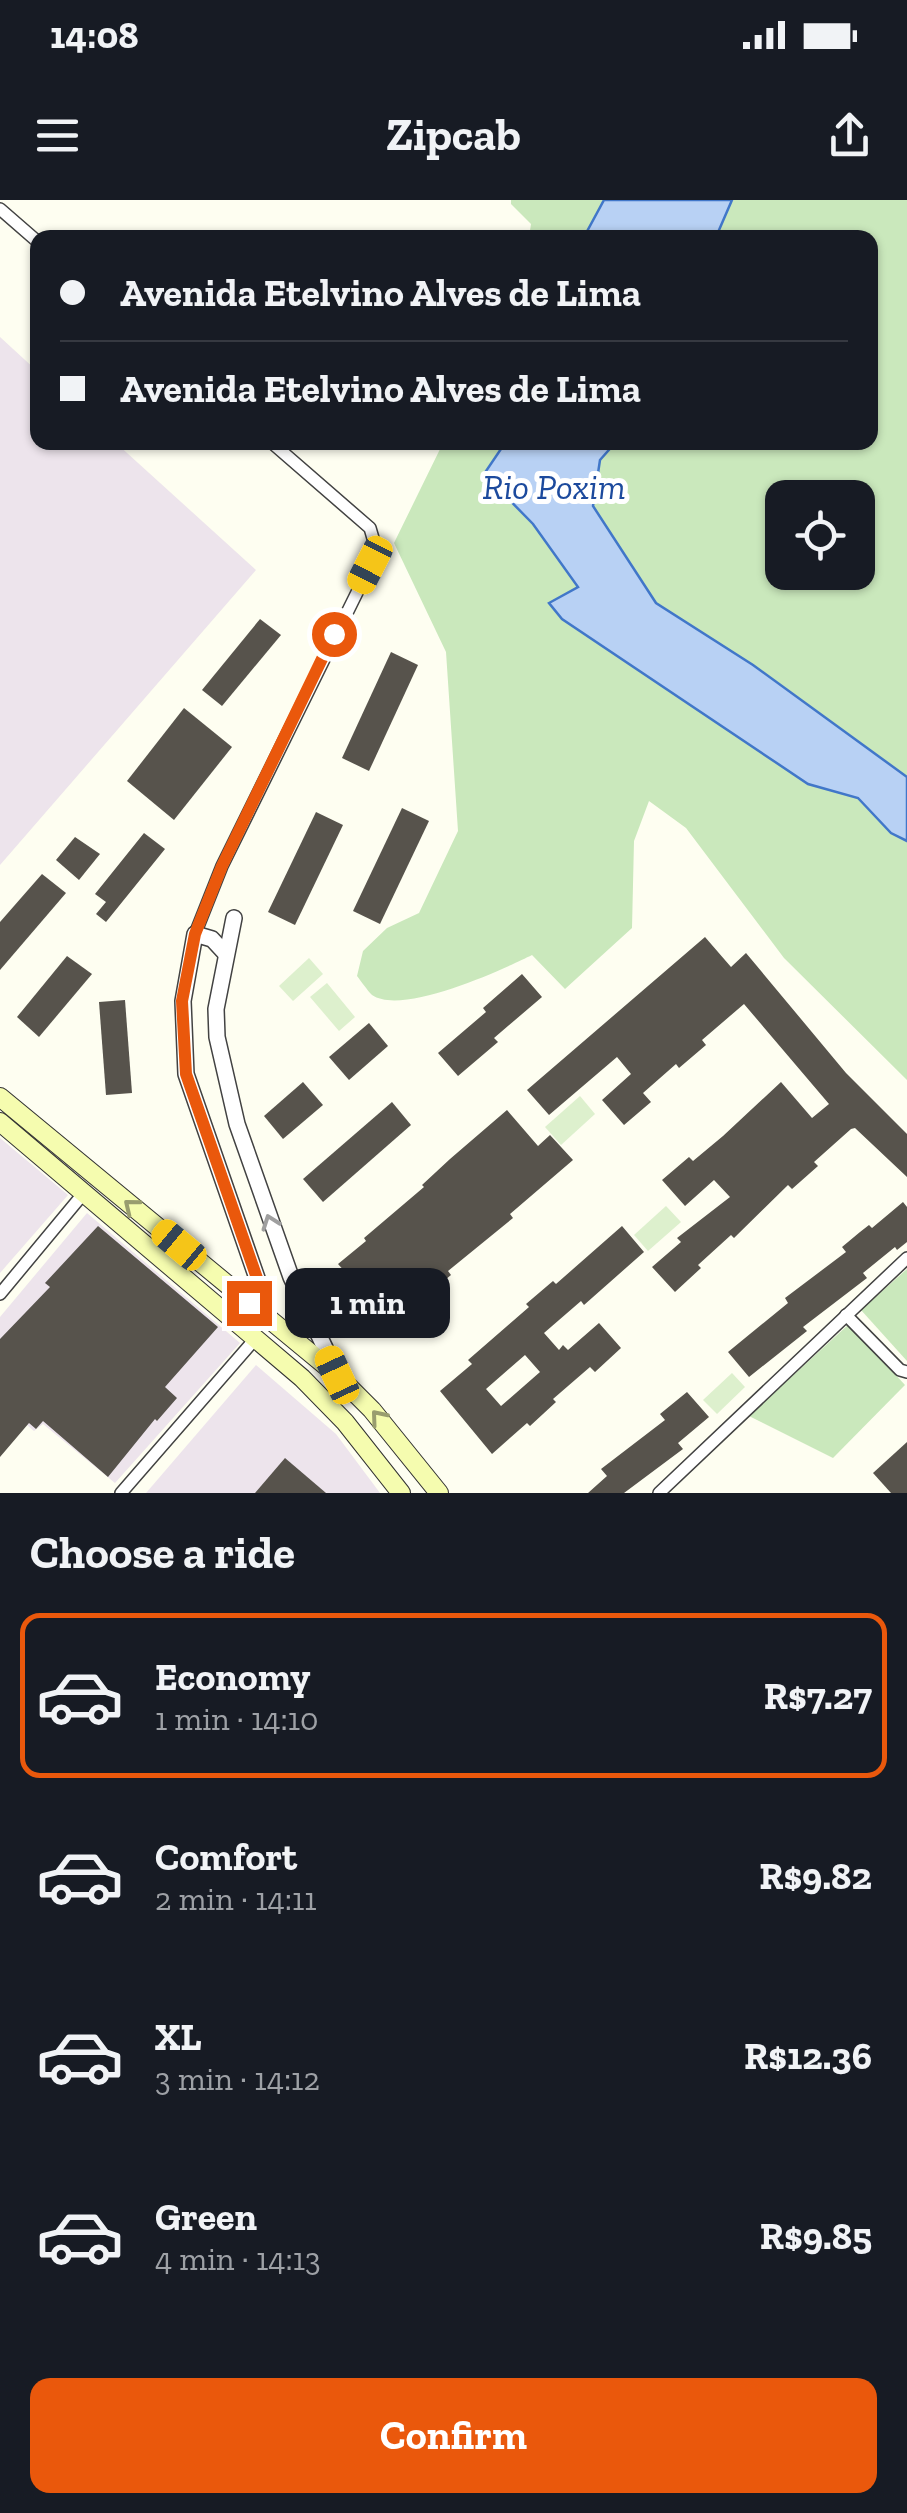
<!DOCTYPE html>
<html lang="en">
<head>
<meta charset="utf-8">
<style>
	:root { --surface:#171b24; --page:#242831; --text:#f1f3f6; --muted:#9ea1a6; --line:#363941; --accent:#ea580c }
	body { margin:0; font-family:"Zilla Slab",serif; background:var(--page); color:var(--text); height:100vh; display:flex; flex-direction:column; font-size:38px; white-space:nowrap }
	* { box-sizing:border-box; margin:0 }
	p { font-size:32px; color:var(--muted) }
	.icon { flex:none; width:55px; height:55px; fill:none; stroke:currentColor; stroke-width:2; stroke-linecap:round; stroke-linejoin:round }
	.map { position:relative; height:1293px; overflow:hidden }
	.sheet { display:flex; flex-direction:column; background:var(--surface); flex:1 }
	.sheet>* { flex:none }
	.top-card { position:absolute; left:30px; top:30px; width:848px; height:220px; border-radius:20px; box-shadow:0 2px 8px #0004; display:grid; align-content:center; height:220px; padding:0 30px; background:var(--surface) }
	.buttons { position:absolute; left:765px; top:280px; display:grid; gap:20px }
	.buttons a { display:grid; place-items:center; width:110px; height:110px; border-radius:20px; background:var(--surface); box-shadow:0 2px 8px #0004; font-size:50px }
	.end { position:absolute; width:45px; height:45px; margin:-22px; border:12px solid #ea580c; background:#fff; box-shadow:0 0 0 5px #fff }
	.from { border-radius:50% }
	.bubble { position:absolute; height:70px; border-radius:20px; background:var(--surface); box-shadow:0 2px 8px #0004; font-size:32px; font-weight:800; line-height:70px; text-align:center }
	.car { position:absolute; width:30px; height:60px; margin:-30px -15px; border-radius:12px; box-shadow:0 0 8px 2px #0007; background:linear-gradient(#f5c518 24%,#345 0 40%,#f5c518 0 76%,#345 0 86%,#f5c518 0) }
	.top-card b { display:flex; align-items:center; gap:35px; height:95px; font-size:38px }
	.top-card b+b { border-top:2px solid var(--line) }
	.top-card i { width:25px; height:25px; background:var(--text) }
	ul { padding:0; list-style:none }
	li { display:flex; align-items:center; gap:30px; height:165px; margin:0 20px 15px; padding:0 10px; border:5px solid transparent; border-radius:20px }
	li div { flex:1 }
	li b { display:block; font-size:38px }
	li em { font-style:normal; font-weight:800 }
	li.on { border-color:var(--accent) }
	li>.icon { width:90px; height:90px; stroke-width:1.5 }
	h2 { padding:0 30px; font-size:45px; line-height:120px }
	.cta { display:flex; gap:20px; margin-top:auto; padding:20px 30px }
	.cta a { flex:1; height:115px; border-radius:20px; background:var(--accent); color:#fff; font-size:40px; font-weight:800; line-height:115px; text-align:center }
	.status { display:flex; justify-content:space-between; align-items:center; height:70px; padding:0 50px; background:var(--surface); direction:ltr }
	.status svg { height:28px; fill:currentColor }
	header { display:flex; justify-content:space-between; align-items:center; height:130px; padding:0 30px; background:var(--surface); font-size:45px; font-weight:800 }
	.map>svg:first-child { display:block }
</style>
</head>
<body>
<div class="status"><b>14:08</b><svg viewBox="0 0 49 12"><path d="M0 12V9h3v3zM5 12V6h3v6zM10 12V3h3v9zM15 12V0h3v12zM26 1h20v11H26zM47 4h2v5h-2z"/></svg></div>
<header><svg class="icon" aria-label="menu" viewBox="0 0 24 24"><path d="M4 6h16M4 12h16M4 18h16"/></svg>Zipcab<svg class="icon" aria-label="share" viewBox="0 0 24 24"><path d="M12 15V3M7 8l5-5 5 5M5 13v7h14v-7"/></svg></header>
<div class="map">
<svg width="907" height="1293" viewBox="0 0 907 1293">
	<rect width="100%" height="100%" fill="#fefef1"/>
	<!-- industrial -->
	<g fill="#ede4ec">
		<path d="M0 137 37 171 38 242 116 243 256 370 0 665Z"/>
		<path d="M0 938 68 995 0 1073Z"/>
		<path d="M87 1013 240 1143 115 1283 43 1224 34 1231 0 1202V1117Z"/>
		<path d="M256 1165 336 1234 380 1293H146Z"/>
	</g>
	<!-- green -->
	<g fill="#cae8bc" fill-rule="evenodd">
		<path d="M511 0H907V880L784 758 686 628 649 601 634 641 632 728 565 789 532 755C502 770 402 816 372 795 367 790 361 781 357 776L363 751 387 728 419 713 458 631 446 452 394 343 443 243 870 242V38L529 37 531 24 511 4ZM782 298H858V372H782Z"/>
		<path d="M907 1069V1161L861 1110Z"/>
		<path d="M849 1124 905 1185 833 1258 749 1216Z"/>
	</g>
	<!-- pitch -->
	<g fill="#ddf0cd">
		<path d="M309 758 323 774 293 801 279 786Z"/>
		<path d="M327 783 355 817 339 831 310 797Z"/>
		<path d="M580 896 595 914 561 945 545 927Z"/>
		<path d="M666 1006 681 1022 648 1051 634 1035Z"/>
		<path d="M732 1173 745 1187 717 1214 703 1200Z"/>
	</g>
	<!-- water -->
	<g fill="#b8d1f4" stroke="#4177c9" stroke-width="2.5">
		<path d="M604 0H732L716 37H584Z"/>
		<path d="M505 243H615L600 260 593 306 656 403 753 465 907 577V641L891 633 858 598 808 584 562 419 549 403 578 387 533 324 484 274Z"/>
	</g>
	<!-- building -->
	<g fill="#57534c" fill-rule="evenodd">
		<path d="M260 419 281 435 222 506 202 490Z"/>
		<path d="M391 452 418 465 369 571 342 558Z"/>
		<path d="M184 508 232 547 174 620 127 581Z"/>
		<path d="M402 608 429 621 380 724 353 711Z"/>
		<path d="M316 612 343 625 295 725 268 712Z"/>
		<path d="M144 633 165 649 106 722 96 714 106 702 95 694Z"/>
		<path d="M75 637 100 654 79 680 56 660Z"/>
		<path d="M42 674 66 693 0 770V722Z"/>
		<path d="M705 737 731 767 746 753 846 873 907 934V977L855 928 851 929 814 962 818 966 792 989 788 985 734 1038 731 1035 698 1065 701 1068 675 1092 652 1067 681 1042 677 1038 730 997 714 980 685 1006 662 980 689 957 693 961 723 936 781 882 812 918 829 904 744 804 702 840 706 845 679 868 676 864 643 893 651 902 624 925 602 900 631 874 617 857 549 915 527 890Z"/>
		<path d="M67 756 92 774 39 837 17 817Z"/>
		<path d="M522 774 542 797 494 838 498 842 458 876 438 853 486 812 483 808Z"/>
		<path d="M125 800 132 893 106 895 99 802Z"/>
		<path d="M369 823 388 846 349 880 329 857Z"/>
		<path d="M303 882 323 905 283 939 264 916Z"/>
		<path d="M392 902 411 925 323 1002 303 979Z"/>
		<path d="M507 910 538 946 550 935 573 960 510 1014 513 1018 448 1071 451 1075 392 1124 338 1064 366 1041 364 1038 424 987 422 985 450 959Z"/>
		<path d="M903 1002 907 1007V1042L897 1050 895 1047 863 1073 867 1078 803 1127 807 1131 749 1177 728 1152 788 1103 785 1098 846 1052 842 1047 860 1032 869 1025 872 1028Z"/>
		<path d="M98 1026 218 1127 165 1187 177 1198 157 1221 155 1219 108 1277 43 1221 36 1229 29 1223 0 1257V1139L50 1087 45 1083Z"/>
		<path d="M622 1026 644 1052 584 1105 581 1101 544 1133 559 1150 563 1145 568 1150 599 1123 621 1148 595 1172 590 1167 553 1199 556 1202 530 1226 527 1223 492 1254 440 1191 472 1164 468 1160 529 1107 526 1104 553 1081 556 1084ZM525 1155 540 1172 501 1206 486 1189Z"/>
		<path d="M687 1192 709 1217 678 1243 683 1249 624 1293H588L607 1276 601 1269 665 1220 660 1214Z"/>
		<path d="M907 1242V1293H891L873 1273Z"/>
		<path d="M285 1258 326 1293H255Z"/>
	</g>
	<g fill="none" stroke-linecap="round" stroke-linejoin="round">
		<!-- minor casing -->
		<g stroke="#424242" stroke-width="14">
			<g id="minor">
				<path d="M0 9 38 42"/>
				<path d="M195 734 222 666 377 352 370 328 271 242"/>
				<path d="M0 1094 83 994"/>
				<path d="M846 1115 900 1170 907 1172"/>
				<path d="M121 1293 255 1139"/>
				<path d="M659 1293 907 1058"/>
			</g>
		</g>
		<!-- tertiary casing -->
		<g stroke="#424242" stroke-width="18">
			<g id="tertiary">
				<path d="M234 718 216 809 217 837 237 924 291 1077 336 1171"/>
				<path d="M225 753 212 739 195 734 183 801 186 874 258 1081 257 1093 249 1103"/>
			</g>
		</g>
		<!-- secondary casing -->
		<g stroke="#313131" stroke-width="20">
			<g id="secondary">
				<path d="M0 897 337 1175 372 1210 439 1293"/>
				<path d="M0 922 302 1178 345 1222 401 1293"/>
			</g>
		</g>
		<!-- minor -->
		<use href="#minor" stroke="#fff" stroke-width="11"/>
		<!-- tertiary -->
		<use href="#tertiary" stroke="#fff" stroke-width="15"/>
		<!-- secondary -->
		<use href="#secondary" stroke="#f5fcaf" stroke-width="18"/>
	</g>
	<!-- one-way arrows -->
	<defs><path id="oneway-chevron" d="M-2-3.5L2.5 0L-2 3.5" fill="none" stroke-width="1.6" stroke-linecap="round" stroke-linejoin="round" transform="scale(2.5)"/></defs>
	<g stroke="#999d6f">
		<use href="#oneway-chevron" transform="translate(131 1006) rotate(-141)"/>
		<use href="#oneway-chevron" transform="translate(378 1217) rotate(-130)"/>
	</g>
	<use stroke="#9f9f9f" href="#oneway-chevron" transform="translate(270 1022) rotate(-110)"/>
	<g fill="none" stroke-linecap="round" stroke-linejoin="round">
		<!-- route -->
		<path stroke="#ea580c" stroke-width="12" d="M249 1103 257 1093 258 1081 186 874 182 801 195 734 222 666 334 434"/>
	</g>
	<g text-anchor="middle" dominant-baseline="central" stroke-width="10" stroke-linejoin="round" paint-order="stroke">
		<!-- water labels -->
		<g font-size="35" font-style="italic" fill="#1c4a9d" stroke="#fff">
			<text x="554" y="287">Rio Poxim</text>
		</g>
	</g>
</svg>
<div class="buttons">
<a><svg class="icon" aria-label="locate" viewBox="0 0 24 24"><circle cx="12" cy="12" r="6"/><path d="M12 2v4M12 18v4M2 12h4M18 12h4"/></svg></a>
</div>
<i class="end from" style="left:334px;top:434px"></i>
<i class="end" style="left:249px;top:1103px"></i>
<div class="bubble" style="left:285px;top:1068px;width:165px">1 min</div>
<i class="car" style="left:370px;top:365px;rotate:207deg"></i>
<i class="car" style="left:179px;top:1045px;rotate:310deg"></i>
<i class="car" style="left:337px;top:1175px;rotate:335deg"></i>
<div class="top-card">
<b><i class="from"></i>Avenida Etelvino Alves de Lima</b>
<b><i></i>Avenida Etelvino Alves de Lima</b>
</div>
</div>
<section class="sheet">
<h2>Choose a ride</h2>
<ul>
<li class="on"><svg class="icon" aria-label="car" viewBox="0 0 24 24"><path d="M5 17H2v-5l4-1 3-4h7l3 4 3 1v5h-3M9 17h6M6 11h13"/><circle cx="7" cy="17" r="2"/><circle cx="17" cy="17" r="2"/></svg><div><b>Economy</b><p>1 min · 14:10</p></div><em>R$7.27</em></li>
<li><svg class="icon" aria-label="car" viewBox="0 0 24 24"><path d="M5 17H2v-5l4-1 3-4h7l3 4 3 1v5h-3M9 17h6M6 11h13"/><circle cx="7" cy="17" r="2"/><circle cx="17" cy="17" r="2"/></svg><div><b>Comfort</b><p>2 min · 14:11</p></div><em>R$9.82</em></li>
<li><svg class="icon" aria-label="car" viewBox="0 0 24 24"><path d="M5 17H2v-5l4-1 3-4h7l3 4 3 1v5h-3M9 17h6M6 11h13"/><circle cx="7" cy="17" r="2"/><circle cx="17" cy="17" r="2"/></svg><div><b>XL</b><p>3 min · 14:12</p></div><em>R$12.36</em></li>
<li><svg class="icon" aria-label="car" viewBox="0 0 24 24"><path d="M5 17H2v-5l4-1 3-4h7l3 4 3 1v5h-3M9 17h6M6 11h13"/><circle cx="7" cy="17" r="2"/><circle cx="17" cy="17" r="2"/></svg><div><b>Green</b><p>4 min · 14:13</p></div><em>R$9.85</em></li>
</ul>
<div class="cta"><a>Confirm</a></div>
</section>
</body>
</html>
